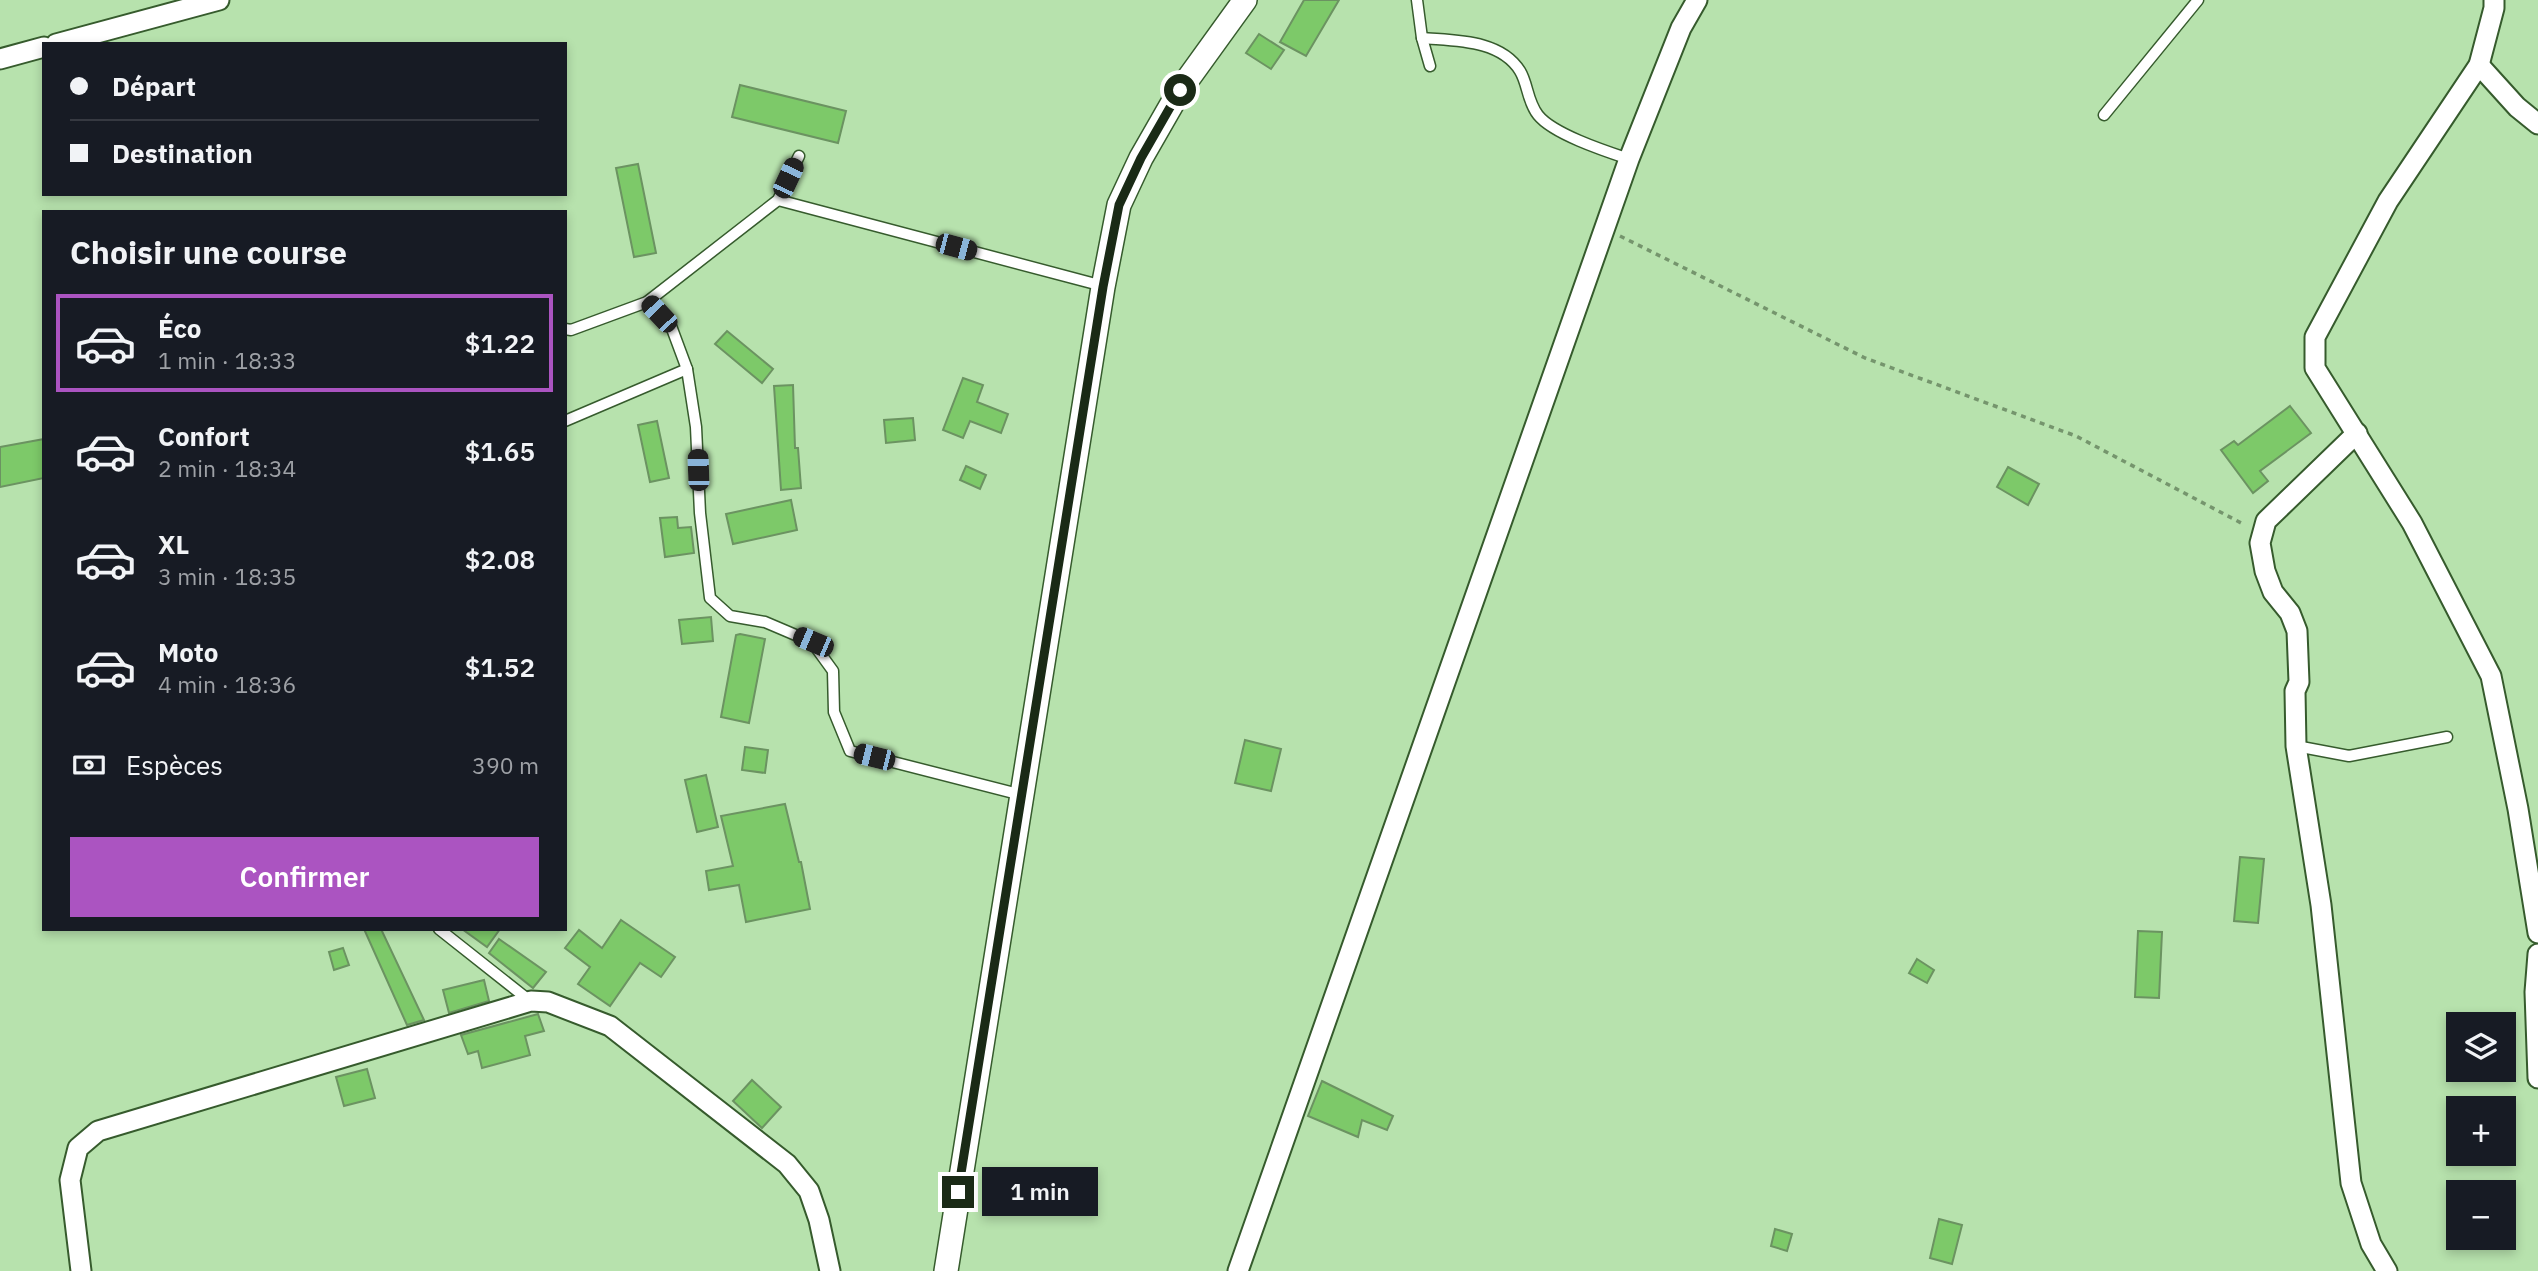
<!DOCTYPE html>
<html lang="fr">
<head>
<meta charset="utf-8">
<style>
	:root { --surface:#171b24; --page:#20242c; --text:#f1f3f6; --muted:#9ea1a6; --line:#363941; --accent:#ab54c1 }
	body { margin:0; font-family:"IBM Plex Sans",sans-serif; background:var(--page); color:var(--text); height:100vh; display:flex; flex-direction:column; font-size:26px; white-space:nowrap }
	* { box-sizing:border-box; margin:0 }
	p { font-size:23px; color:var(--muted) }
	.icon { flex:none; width:38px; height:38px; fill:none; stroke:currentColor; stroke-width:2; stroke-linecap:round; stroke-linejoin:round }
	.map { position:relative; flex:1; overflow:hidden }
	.side { position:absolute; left:42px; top:210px; width:525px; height:721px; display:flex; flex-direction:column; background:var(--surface); border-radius:0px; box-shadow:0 4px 10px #0003 }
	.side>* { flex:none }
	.banner { position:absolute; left:42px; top:42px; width:525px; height:154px; border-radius:0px; box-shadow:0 4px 10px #0003; display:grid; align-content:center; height:154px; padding:0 28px; background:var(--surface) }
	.fabs { position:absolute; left:2446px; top:1012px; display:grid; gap:14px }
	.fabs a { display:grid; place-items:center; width:70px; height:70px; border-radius:0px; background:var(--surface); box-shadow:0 4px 10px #0003; font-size:35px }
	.end { position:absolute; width:32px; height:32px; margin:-16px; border:9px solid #1a2a16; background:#fff; box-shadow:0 0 0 4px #fff }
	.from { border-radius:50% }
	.bubble { position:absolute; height:49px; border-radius:0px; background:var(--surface); box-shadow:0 4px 10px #0003; font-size:23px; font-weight:600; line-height:49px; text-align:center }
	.car { position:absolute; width:21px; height:42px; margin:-21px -10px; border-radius:9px; box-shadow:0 0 5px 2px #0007; background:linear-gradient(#222 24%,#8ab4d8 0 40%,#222 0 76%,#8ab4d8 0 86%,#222 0) }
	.banner b { display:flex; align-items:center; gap:24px; height:66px; font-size:26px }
	.banner b+b { border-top:2px solid var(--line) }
	.banner i { width:18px; height:18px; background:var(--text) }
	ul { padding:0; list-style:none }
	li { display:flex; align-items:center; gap:21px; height:98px; margin:0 14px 10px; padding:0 14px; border:4px solid transparent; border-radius:0px }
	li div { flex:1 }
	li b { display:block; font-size:26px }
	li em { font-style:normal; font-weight:600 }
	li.active { border-color:var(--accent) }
	li>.icon { width:63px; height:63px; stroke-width:1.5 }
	h2 { padding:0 28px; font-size:32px; line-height:84px }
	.pay { display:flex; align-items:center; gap:18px; height:77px; padding:0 28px; font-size:26px }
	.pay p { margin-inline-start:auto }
	.cta { display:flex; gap:14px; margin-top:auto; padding:14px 28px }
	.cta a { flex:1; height:80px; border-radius:0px; background:var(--accent); color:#fff; font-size:28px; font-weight:600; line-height:80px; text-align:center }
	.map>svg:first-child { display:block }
</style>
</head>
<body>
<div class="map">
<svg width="2538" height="1271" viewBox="0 0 2538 1271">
	<rect width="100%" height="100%" fill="#b7e2ad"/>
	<!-- building -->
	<g fill="#7dc969" stroke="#6b9361" stroke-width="2">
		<path d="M1304 0H1339L1306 56 1280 42Z"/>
		<path d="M1259 34 1284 50 1271 69 1246 53Z"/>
		<path d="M740 85 846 111 838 143 732 117Z"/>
		<path d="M638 164 656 253 634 257 616 168Z"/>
		<path d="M727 331 773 369 762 383 715 344Z"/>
		<path d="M963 378 983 385 977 402 1008 414 1001 433 970 421 963 438 943 430Z"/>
		<path d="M793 385 795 448H798L801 488 781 490 774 386Z"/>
		<path d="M2290 406 2311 433 2260 471 2268 481 2253 493 2221 450 2234 441 2238 445Z"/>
		<path d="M913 418 915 440 886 443 884 420Z"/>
		<path d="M657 421 669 478 650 482 638 425Z"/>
		<path d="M44 439V478L0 487V447Z"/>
		<path d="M966 466 986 475 980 489 960 480Z"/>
		<path d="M2008 467 2039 484 2028 505 1997 487Z"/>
		<path d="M791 500 797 530 733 544 726 514Z"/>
		<path d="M677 517 678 528 691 527 694 553 665 557 660 518Z"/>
		<path d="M711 617 713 641 682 644 679 620Z"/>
		<path d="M740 634 765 639 749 723 721 717 736 635Z"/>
		<path d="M1245 740 1281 749 1271 791 1235 783Z"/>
		<path d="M745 747 768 750 765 773 742 770Z"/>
		<path d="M706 775 718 827 697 832 685 780Z"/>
		<path d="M785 804 799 862H801L810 909 746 922 739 885 709 890 706 871 733 866 721 816Z"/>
		<path d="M2240 857 2264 859 2258 923 2234 921Z"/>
		<path d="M621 920 675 957 661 977 640 963 610 1006 578 984 590 967 565 948 579 930 602 948Z"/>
		<path d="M364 929H381L424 1020 407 1025Z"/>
		<path d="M462 929H500L487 947Z"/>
		<path d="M2138 931 2162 932 2159 998 2135 997Z"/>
		<path d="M499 939 546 972 533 988 489 953Z"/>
		<path d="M343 948 349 965 334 970 329 952Z"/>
		<path d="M1917 959 1934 970 1927 983 1909 973Z"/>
		<path d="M484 980 489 1001 449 1013 443 990Z"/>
		<path d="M538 1014 544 1031 525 1036 530 1055 482 1068 478 1051 468 1054 461 1035Z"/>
		<path d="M367 1069 375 1098 344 1106 336 1077Z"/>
		<path d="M752 1080 781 1107 762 1128 733 1101Z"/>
		<path d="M1322 1081 1393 1116 1387 1130 1362 1120 1358 1137 1308 1116Z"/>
		<path d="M1939 1219 1962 1225 1952 1264 1930 1258Z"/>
		<path d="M1775 1229 1792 1234 1787 1251 1771 1246Z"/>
	</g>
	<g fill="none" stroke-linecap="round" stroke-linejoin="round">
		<!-- service casing -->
		<g stroke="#365b2d" stroke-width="13">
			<g id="service">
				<path d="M1417 0 1422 38 1430 66"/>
				<path d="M1422 38C1454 41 1500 39 1520 71 1528 84 1527 101 1538 115 1553 134 1605 151 1629 159"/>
				<path d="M2104 115 2198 0"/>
				<path d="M778 200 1103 286"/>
				<path d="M647 302 671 326 687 369 696 427 700 513 710 598 730 616 765 622 812 642 833 671 834 712 850 751 1022 795"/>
				<path d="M565 329 571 330 647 302 778 200 799 156"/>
				<path d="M565 421 687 369"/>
				<path d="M2296 746 2349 756 2447 737"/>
				<path d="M439 929 530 1001"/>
			</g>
		</g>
		<!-- minor casing -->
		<g stroke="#365b2d" stroke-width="23">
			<g id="minor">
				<path d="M2494 0V8L2479 65 2388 201 2315 337V368L2412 523 2491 676 2518 809 2538 933"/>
				<path d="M56 44 219 0"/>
				<path d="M0 59 44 47"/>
				<path d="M2479 65 2517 107 2538 124"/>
				<path d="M2357 433 2266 521 2260 543 2265 571 2273 592 2290 613 2297 631 2299 682 2295 691 2296 746 2321 905 2351 1183 2371 1244 2387 1271"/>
				<path d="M2538 954 2535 992 2538 1078"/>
				<path d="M81 1271 70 1180 78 1148 98 1131 531 1001 548 1002 610 1026 787 1164 809 1191 819 1220 830 1271"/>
				<path d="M1238 1271 1629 159 1681 28 1697 0"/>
			</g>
		</g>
		<!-- tertiary casing -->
		<g stroke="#365b2d" stroke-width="26">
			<path id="tertiary" d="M946 1271 1103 287 1119 205 1141 158 1180 90 1245 0"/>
		</g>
		<!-- path -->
		<path stroke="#75956d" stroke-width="3.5" stroke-dasharray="5 5" stroke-linecap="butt" d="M1620 236 1865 358 2076 436 2245 525"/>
		<!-- service -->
		<use href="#service" stroke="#fff" stroke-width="10"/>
		<!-- minor -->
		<use href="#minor" stroke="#fff" stroke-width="19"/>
		<!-- tertiary -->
		<use href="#tertiary" stroke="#fff" stroke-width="23"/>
	</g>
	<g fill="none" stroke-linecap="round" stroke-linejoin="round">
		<!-- route -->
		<path stroke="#1a2a16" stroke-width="9" d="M958 1192 1103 287 1119 205 1141 158 1180 90"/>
	</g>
</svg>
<div class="fabs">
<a><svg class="icon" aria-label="layers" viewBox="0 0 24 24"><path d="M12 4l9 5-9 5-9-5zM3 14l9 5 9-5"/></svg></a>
<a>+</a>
<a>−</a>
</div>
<i class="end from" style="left:1180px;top:90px"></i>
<i class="end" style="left:958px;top:1192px"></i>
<div class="bubble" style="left:982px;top:1167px;width:116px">1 min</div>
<i class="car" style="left:788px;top:178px;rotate:25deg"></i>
<i class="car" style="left:956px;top:247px;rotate:105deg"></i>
<i class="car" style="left:659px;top:314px;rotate:317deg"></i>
<i class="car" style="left:698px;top:470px;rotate:358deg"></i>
<i class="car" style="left:813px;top:642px;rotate:293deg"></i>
<i class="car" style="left:874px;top:757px;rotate:284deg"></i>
<div class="banner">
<b><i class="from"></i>Départ</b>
<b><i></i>Destination</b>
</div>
<section class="side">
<h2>Choisir une course</h2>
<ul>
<li class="active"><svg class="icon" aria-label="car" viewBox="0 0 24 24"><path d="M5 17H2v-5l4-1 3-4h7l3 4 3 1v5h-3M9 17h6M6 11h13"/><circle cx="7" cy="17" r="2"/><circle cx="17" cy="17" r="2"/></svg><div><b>Éco</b><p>1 min · 18:33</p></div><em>$1.22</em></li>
<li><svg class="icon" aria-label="car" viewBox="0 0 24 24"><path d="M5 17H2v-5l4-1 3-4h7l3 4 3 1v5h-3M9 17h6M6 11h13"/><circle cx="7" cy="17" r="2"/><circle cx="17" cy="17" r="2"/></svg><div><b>Confort</b><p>2 min · 18:34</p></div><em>$1.65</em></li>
<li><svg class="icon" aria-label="car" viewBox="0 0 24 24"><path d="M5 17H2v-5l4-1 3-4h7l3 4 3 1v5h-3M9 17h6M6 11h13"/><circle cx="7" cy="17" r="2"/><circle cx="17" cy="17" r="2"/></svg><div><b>XL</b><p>3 min · 18:35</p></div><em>$2.08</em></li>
<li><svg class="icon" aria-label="car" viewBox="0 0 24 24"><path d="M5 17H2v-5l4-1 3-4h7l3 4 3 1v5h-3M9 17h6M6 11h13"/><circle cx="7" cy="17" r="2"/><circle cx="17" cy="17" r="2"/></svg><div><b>Moto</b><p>4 min · 18:36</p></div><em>$1.52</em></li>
</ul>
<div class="pay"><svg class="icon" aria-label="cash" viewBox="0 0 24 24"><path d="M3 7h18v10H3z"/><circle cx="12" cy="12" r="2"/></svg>Espèces<p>390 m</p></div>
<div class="cta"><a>Confirmer</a></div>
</section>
</div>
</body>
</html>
